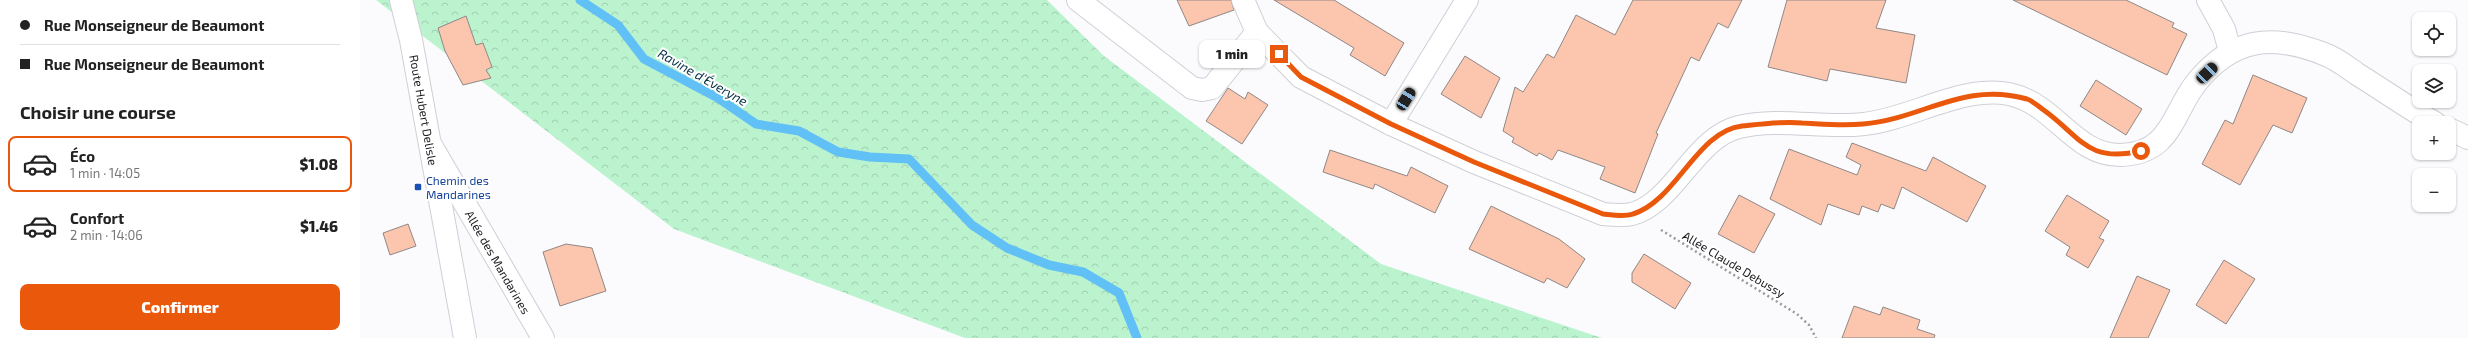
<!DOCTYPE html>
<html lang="fr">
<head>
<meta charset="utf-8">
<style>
	:root { --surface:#fff; --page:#f2f2f2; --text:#222; --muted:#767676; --line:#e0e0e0; --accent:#ea580c }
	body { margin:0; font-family:"Exo 2",sans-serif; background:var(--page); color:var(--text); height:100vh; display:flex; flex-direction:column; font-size:15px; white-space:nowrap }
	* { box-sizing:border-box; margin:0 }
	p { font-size:13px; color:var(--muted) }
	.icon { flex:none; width:22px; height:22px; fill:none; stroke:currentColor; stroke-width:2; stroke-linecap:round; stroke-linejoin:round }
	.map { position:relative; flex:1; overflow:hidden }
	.drawer { display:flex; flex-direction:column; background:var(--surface); width:360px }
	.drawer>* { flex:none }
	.guide { display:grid; align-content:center; height:88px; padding:0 20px; background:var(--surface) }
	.buttons { position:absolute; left:2052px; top:12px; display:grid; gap:8px }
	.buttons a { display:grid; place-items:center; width:44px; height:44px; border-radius:8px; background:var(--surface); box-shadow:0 1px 3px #0004; font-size:20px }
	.end { position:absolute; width:18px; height:18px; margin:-9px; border:5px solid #ea580c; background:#fff; box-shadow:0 0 0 2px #fff }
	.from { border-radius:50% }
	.bubble { position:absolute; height:28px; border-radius:8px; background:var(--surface); box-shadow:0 1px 3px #0004; font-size:13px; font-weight:800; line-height:28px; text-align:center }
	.car { position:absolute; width:12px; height:24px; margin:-12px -6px; border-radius:5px; box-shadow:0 0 3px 1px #0007; background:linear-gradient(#222 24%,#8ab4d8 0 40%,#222 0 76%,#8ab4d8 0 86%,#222 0) }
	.guide b { display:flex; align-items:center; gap:14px; height:38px; font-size:15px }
	.guide b+b { border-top:1px solid var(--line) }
	.guide i { width:10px; height:10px; background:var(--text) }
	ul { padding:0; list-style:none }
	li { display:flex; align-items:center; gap:12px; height:56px; margin:0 8px 6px; padding:0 12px; border:2px solid transparent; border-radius:8px }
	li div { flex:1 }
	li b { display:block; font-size:15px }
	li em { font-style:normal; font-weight:800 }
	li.selected { border-color:var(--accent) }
	li>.icon { width:36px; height:36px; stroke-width:1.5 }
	h2 { padding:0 20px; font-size:18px; line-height:48px }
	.button { display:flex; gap:8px; margin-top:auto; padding:8px 20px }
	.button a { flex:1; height:46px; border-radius:8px; background:var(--accent); color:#fff; font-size:16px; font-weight:800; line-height:46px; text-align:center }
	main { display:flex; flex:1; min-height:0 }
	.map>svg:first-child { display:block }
</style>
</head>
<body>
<main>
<section class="drawer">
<div class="guide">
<b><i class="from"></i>Rue Monseigneur de Beaumont</b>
<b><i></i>Rue Monseigneur de Beaumont</b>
</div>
<h2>Choisir une course</h2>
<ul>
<li class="selected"><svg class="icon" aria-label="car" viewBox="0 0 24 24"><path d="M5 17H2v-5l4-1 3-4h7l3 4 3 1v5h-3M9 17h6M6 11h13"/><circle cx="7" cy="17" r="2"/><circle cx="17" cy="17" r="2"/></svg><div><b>Éco</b><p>1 min · 14:05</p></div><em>$1.08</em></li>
<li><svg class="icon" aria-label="car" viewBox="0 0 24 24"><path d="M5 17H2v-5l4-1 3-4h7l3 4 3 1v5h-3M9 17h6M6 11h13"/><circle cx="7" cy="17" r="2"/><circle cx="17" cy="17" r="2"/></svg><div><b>Confort</b><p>2 min · 14:06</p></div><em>$1.46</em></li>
</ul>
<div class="button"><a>Confirmer</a></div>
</section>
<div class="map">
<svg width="2108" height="338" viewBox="0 0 2108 338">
	<defs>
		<pattern id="forest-crowns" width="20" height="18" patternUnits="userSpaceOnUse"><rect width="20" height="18" fill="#bbf3ce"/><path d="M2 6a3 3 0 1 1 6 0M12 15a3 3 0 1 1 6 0" fill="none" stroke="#a0d0b1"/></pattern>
	</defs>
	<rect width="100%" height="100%" fill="#fbfbfe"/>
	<!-- forest -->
	<path fill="url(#forest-crowns)" d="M16 0H687L744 56 1021 264 1242 338H605L314 229Z"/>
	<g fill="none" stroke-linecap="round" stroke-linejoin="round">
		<!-- stream -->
		<path stroke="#61c0f5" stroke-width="9" d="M220 0 258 25 284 59 358 98 396 124 439 131 478 152 510 157 549 159 612 225 647 248 689 265 723 272 759 293 777 338"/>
	</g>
	<!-- building -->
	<g fill="#fcc5ae" stroke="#8f8886">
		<path d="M817 0H871L874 10 829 26Z"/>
		<path d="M914 0H974L1044 43 1025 76 990 55 994 48Z"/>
		<path d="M1273 0H1382L1368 28 1358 23 1339 61 1331 57 1296 133 1298 134 1275 193 1240 179 1245 167 1198 150 1192 160 1179 153 1177 156 1152 142 1154 138 1143 131 1155 87 1163 92 1187 54 1194 58 1216 15 1255 35Z"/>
		<path d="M1427 0H1526L1516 28 1555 35 1546 83 1470 69 1467 81 1408 67Z"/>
		<path d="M1653 0H1766L1814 23 1812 27 1827 34 1807 75Z"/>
		<path d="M106 16 116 45 123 43 132 67 126 70 131 78 103 85 85 51 78 28Z"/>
		<path d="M1105 56 1140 78 1121 118 1081 94Z"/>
		<path d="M1893 75 1947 98 1932 133 1913 125 1880 185 1842 164 1865 120 1873 124Z"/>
		<path d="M1736 80 1782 109 1766 135 1720 106Z"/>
		<path d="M868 88 885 99 888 92 908 105 882 144 846 121Z"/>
		<path d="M1492 143 1566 171 1573 157 1626 186 1607 222 1542 187 1534 209 1521 204 1518 212 1502 206 1499 215 1468 204 1461 225 1410 199 1429 149 1497 175 1501 165 1486 157Z"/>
		<path d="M970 150 1047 176 1051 167 1088 186 1075 213 1015 184 1013 189 963 172Z"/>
		<path d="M1379 195 1415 214 1394 253 1358 234Z"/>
		<path d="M1707 195 1749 221 1739 238 1744 240 1728 268 1706 255 1710 247 1685 231Z"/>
		<path d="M1131 206 1199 239 1225 259 1207 288 1187 278 1184 283 1109 249Z"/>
		<path d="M48 224 56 246 30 255 23 233Z"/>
		<path d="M206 244 232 248 246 291 200 306 183 252Z"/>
		<path d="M1284 254 1331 283 1315 309 1272 282V273Z"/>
		<path d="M1864 260 1895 279 1866 324 1836 305Z"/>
		<path d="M1777 276 1810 290 1788 338H1750Z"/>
		<path d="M1494 306 1520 315 1523 307 1560 320 1557 329 1575 335 1574 338H1482Z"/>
	</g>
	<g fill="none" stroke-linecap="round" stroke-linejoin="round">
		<!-- minor casing -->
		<g stroke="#ced0d6" stroke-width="24">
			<g id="minor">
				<path d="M718 0 832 88 842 90 852 88 897 32"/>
				<path d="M883 0 897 32 941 77 1031 124 1114 162 1243 214C1253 215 1263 216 1272 214 1314 203 1335 137 1379 127 1420 117 1463 129 1504 124 1551 119 1602 85 1649 94 1696 104 1713 155 1760 155 1811 154 1812 114 1836 83 1872 38 1912 33 1964 54 1976 58 1987 67 1997 74 2023 90 2048 108 2075 123"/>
				<path d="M1848 0 1864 29 1870 51"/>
				<path d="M1031 124 1107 0"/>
				<path d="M2089 129 2108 138"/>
				<path d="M72 147 183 338"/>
			</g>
		</g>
		<!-- major casing -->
		<g stroke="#ced0d6" stroke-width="24">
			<path id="major" d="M41 0 51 40 105 338"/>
		</g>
		<!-- path -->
		<path stroke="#99999c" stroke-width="2.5" stroke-dasharray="2 3" stroke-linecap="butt" d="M1301 230 1437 314 1449 325 1456 338"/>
		<!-- minor -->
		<use href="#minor" stroke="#fff" stroke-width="22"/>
		<!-- major -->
		<use href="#major" stroke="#fff" stroke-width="22"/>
	</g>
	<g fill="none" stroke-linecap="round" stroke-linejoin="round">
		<!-- route -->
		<path stroke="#ea580c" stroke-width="5" d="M919 54 941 77 1031 124 1114 162 1243 214C1253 215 1264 217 1273 214 1316 201 1337 131 1382 126 1401 124 1423 121 1442 123 1463 124 1482 126 1503 124 1563 119 1603 81 1667 99 1673 101 1679 107 1685 111 1722 138 1727 163 1781 151"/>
	</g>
	<!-- markers -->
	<rect fill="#1a4fb4" stroke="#fff" stroke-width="1.5" x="54" y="183" width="8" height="8" rx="2"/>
	<g text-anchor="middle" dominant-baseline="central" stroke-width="4" stroke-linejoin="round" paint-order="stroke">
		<!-- street labels -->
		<g font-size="12" fill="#1d1d20" stroke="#fff">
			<text transform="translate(64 110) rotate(80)">Route Hubert Delisle</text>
			<text transform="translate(138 262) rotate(60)">Allée des Mandarines</text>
			<text transform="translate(1374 264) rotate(31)">Allée Claude Debussy</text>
		</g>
		<!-- transit labels -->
		<g font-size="12" fill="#164399" stroke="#fff" text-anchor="start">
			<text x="66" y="180">Chemin des<tspan x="66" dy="14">Mandarines</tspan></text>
		</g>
		<!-- water labels -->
		<g font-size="13" font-style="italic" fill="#043045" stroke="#fff">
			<text transform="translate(343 77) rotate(30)">Ravine d'Éveryne</text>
		</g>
	</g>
</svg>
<div class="buttons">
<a><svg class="icon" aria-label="locate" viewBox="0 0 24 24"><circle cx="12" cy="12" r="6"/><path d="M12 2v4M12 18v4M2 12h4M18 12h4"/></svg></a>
<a><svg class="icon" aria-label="layers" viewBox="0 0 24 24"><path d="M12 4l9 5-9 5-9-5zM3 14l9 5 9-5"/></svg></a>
<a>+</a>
<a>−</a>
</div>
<i class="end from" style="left:1781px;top:151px"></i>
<i class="end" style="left:919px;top:54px"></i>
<div class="bubble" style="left:839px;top:40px;width:66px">1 min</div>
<i class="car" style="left:1847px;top:73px;rotate:46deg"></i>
<i class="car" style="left:1046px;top:99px;rotate:32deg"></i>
</div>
</main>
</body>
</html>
